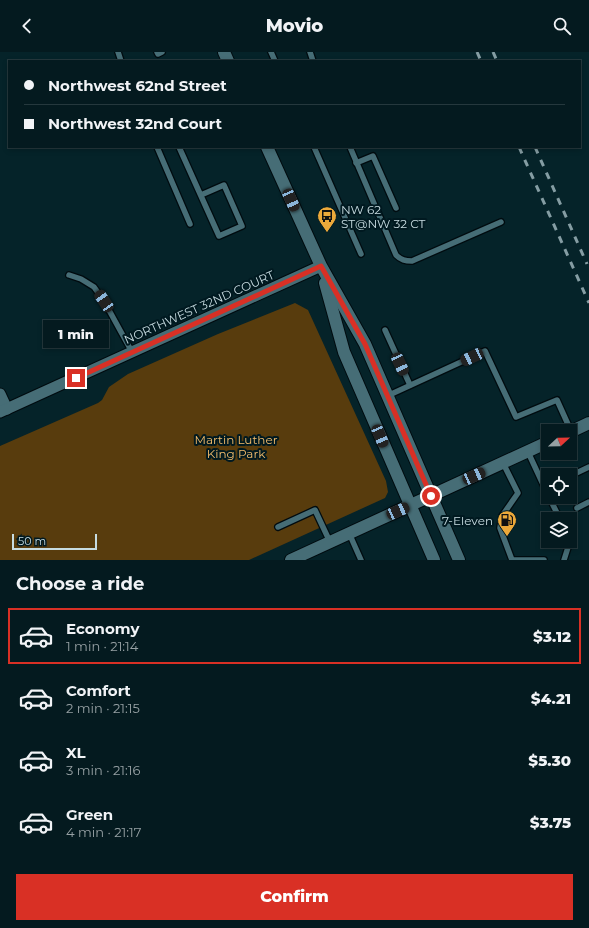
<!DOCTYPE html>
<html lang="en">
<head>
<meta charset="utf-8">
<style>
	:root { --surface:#041a1f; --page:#0d2328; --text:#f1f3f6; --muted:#97a1a4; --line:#25383d; --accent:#d93025 }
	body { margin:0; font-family:Montserrat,sans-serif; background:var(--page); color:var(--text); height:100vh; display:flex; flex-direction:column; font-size:15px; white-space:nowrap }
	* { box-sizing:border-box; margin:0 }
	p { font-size:13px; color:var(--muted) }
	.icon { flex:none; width:22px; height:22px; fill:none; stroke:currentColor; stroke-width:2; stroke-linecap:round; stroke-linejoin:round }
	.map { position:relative; height:508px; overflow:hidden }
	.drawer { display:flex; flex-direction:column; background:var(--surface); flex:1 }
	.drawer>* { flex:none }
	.top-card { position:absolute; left:8px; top:8px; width:573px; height:88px; border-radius:0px; box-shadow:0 2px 6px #0003,0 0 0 1px var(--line); display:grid; align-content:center; height:88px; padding:0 16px; background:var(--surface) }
	.needle { width:26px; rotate:68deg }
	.fabs { position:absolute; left:541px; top:372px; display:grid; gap:8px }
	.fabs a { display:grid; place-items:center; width:36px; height:36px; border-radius:0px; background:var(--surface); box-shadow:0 2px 6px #0003,0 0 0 1px var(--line); font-size:20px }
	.scale { position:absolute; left:12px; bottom:10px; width:85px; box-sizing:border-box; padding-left:4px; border:2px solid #c7dce1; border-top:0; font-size:11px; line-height:14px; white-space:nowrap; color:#c7dce1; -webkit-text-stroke:3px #001920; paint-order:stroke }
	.end { position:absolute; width:18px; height:18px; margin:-9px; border:5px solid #d93025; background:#fff; box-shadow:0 0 0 2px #fff }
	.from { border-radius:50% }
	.bubble { position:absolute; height:28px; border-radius:0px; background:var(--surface); box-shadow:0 2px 6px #0003,0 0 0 1px var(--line); font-size:13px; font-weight:800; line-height:28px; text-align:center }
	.car { position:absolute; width:12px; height:24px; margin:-12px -6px; border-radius:5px; box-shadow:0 0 3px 1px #0007; background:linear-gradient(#222 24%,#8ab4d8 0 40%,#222 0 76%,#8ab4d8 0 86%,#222 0) }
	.top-card b { display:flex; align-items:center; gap:14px; height:38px; font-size:15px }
	.top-card b+b { border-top:1px solid var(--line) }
	.top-card i { width:10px; height:10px; background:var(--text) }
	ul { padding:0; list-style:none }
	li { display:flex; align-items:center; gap:12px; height:56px; margin:0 8px 6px; padding:0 8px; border:2px solid transparent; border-radius:0px }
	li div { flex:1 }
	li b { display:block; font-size:15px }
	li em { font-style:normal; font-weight:800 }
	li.on { border-color:var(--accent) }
	li>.icon { width:36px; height:36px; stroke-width:1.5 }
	h2 { padding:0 16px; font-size:18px; line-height:48px }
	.primary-button { display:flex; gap:8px; margin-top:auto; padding:8px 16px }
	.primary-button a { flex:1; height:46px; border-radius:0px; background:var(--accent); color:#fff; font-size:16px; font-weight:800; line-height:46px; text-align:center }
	header { display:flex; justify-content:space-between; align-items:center; height:52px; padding:0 16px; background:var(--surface); font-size:18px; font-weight:800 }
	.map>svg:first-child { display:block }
</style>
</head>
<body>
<header><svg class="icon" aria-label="back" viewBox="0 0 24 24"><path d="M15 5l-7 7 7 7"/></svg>Movio<svg class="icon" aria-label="search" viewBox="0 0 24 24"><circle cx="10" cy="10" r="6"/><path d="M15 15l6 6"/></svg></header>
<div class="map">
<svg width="589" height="508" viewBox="0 0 589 508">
	<rect width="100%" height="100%" fill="#052329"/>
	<!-- green -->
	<path fill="#583c0d" d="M295 251 308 258 386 429 388 440 385 446 249 508H0V394L98 351 102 348 109 335 128 322 218 282Z"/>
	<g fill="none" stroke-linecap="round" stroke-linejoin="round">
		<!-- lane casing -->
		<g stroke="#000b0f" stroke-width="8">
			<g id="lane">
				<path d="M118 0 121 9"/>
				<path d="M157 0 158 2 162 0"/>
				<path d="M271 0 275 9"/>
				<path d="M310 0 313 9"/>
				<path d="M157 95 190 172"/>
				<path d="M179 95 219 184 242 174 224 133 201 143"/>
				<path d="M314 95 361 202"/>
				<path d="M350 95 396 203C401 208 405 209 412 209L501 170"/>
				<path d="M356 111 373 104 396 156"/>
				<path d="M69 223 81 227 94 235 104 249 132 300"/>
				<path d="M385 278 410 333"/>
				<path d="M387 344 485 299 516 365 557 348 571 379"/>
				<path d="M528 400 548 443"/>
				<path d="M503 411 518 441 502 464 500 476 512 508"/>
				<path d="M570 424 589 415"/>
				<path d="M549 445 560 467"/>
				<path d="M577 456 589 450"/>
				<path d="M278 475 315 458 330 490"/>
				<path d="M349 481 361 508"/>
				<path d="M512 508H544"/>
				<path d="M564 508 570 489"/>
			</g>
		</g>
		<!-- street casing -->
		<g stroke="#000b0f" stroke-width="13">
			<g id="street">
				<path d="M0 342 7 357"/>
				<path d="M0 360 321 214"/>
			</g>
		</g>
		<!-- secondary casing -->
		<g stroke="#000b0f" stroke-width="14">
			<g id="secondary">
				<path d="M224 0 228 9"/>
				<path d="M267 95 321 214 365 292 459 508"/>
				<path d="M325 231 344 300 434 508"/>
				<path d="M570 380 589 371"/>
				<path d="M291 508 548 390"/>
			</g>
		</g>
		<!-- lane -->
		<use href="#lane" stroke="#466d76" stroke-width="5.5"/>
		<!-- street -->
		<use href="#street" stroke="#466d76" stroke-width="11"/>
		<!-- secondary -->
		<use href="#secondary" stroke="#466d76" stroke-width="12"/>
		<!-- rail -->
		<g stroke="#859da3" stroke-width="3" stroke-dasharray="7 7" stroke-linecap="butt">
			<path d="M477 0 481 9"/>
			<path d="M493 0 497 9"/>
			<path d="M519 95 589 251"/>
			<path d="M535 95 587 212"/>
		</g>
	</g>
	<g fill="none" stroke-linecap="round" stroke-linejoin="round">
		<!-- route -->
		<path stroke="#d93025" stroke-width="5" d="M76 326 321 214 365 292 431 444"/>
	</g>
	<!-- icons -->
	<defs>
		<g id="bus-pin" transform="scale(1)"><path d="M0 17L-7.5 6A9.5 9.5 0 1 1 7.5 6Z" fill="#eca93a" stroke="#001920"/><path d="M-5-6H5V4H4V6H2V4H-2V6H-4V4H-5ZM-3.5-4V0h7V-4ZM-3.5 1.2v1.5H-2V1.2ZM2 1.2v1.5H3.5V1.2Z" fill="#111"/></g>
		<g id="fuel-pin" transform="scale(1)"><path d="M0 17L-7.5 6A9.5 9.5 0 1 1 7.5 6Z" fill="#eca93a" stroke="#001920"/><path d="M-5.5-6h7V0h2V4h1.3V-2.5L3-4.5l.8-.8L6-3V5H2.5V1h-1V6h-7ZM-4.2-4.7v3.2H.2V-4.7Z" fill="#111"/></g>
	</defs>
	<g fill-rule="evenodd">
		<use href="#bus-pin" x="327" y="164"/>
		<use href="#fuel-pin" x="507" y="468"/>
	</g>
	<g text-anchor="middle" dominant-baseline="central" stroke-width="4" stroke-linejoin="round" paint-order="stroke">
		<!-- poi labels -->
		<g font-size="12" fill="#c7dce1" stroke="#001920" text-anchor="start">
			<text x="341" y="157">NW 62<tspan x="341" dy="14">ST@NW 32 CT</tspan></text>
			<text x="493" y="468" text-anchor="end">7-Eleven</text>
		</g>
		<!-- street labels -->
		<g font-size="12" fill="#c7dce1" stroke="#001920">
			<text transform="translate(199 255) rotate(-24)">NORTHWEST 32ND COURT</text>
		</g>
		<!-- park labels -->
		<g font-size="12" fill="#f5be6d" stroke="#001920">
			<text x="236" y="387">Martin Luther<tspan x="236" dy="14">King Park</tspan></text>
		</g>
	</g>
</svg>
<div class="fabs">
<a><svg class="needle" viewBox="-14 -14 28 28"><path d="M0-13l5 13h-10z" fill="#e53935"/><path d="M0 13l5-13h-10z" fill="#97a1a4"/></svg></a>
<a><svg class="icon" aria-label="locate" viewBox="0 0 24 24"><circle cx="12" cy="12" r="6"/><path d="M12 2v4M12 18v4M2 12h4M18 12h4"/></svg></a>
<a><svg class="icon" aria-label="layers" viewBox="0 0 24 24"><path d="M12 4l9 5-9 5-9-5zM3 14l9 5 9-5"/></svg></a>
</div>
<div class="scale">50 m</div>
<i class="end from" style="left:431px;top:444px"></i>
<i class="end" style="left:76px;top:326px"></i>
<div class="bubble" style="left:43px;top:268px;width:66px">1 min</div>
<i class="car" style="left:291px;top:148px;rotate:156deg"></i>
<i class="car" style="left:104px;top:249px;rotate:326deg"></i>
<i class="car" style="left:472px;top:305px;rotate:245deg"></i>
<i class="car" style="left:400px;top:312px;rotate:155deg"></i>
<i class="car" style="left:380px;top:384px;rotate:157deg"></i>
<i class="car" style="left:474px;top:424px;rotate:66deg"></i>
<i class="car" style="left:398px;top:459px;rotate:66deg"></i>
<div class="top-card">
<b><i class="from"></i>Northwest 62nd Street</b>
<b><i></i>Northwest 32nd Court</b>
</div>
</div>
<section class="drawer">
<h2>Choose a ride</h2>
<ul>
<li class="on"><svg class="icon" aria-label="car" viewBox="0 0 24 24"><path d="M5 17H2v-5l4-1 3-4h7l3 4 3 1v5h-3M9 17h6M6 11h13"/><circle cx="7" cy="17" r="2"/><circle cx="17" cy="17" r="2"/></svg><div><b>Economy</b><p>1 min · 21:14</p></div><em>$3.12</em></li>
<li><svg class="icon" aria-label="car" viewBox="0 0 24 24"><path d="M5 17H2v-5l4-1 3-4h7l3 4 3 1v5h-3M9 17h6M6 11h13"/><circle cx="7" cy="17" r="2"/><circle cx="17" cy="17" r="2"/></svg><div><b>Comfort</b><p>2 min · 21:15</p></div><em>$4.21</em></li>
<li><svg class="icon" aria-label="car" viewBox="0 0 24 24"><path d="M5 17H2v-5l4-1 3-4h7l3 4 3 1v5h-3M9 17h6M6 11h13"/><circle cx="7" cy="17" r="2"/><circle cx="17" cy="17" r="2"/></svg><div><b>XL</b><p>3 min · 21:16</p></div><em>$5.30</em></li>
<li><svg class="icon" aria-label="car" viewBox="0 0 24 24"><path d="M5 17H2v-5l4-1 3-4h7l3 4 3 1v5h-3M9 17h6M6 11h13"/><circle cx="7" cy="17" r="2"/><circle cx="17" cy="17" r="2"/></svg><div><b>Green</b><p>4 min · 21:17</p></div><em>$3.75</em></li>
</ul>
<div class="primary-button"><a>Confirm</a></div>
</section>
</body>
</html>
